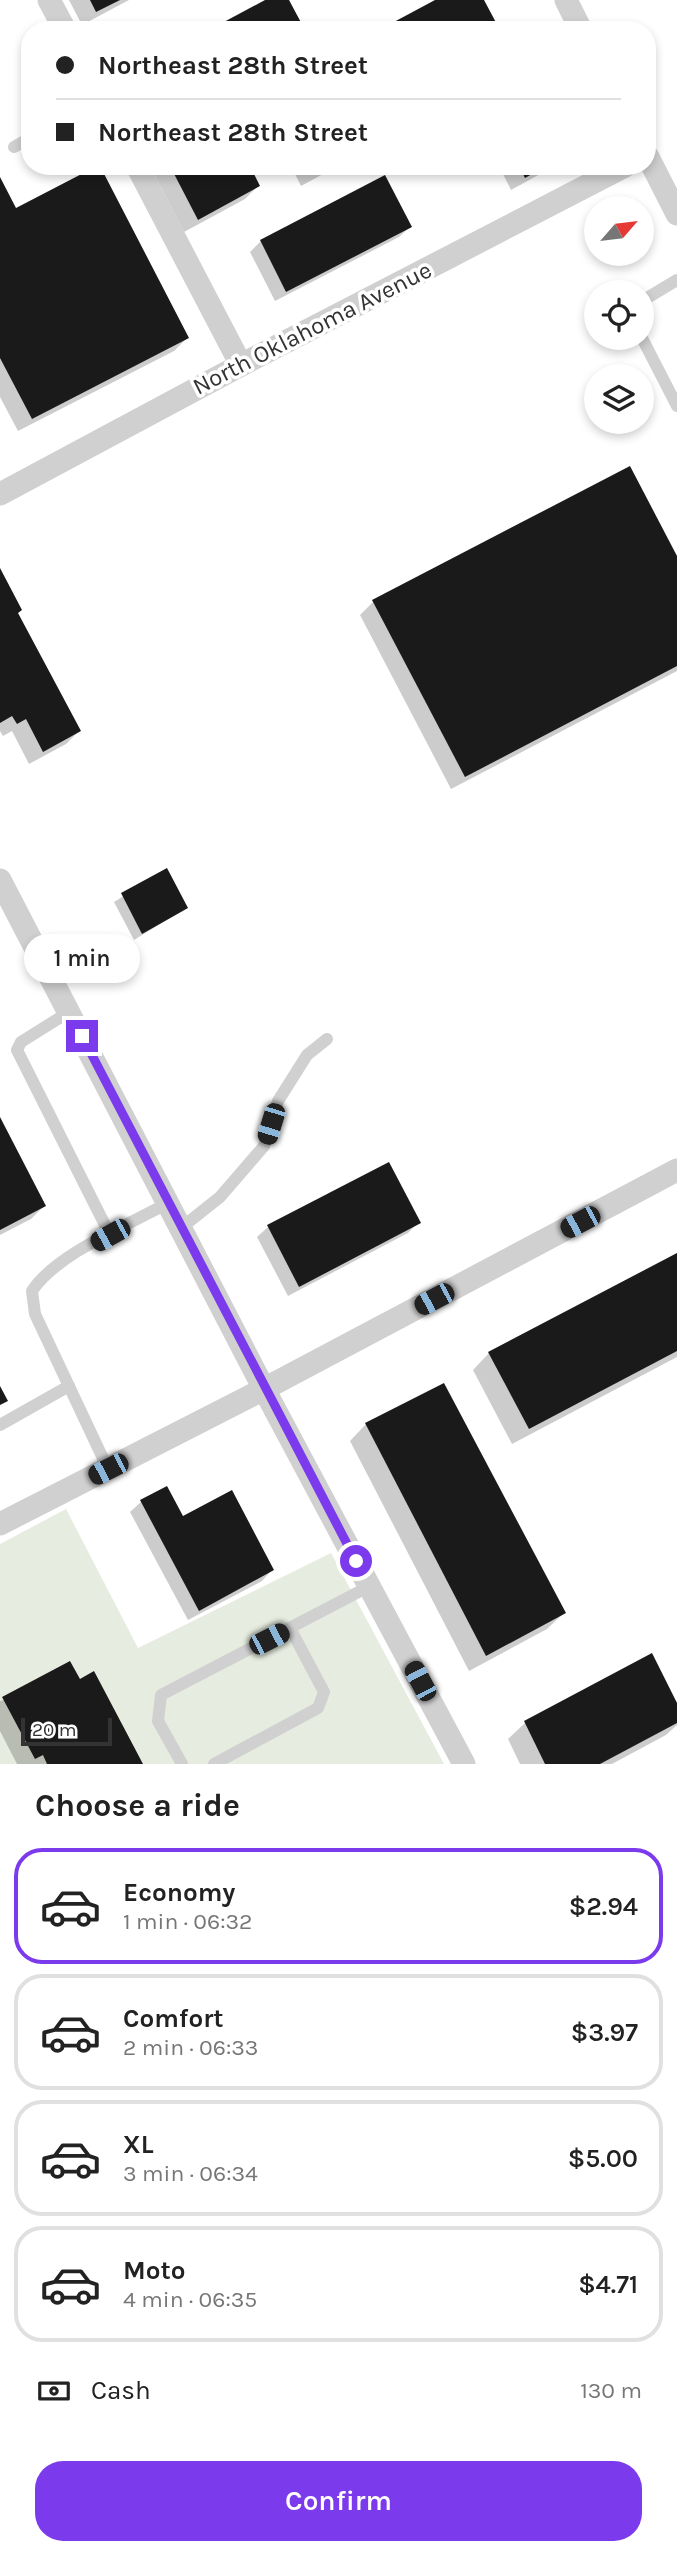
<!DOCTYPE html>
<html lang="en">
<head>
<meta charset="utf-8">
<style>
	:root { --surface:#fff; --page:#f2f2f2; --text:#222; --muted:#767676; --line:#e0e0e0; --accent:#7c3aed }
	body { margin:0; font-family:Karla,sans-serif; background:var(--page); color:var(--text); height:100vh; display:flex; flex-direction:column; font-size:26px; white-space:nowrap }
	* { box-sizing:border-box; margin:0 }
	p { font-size:23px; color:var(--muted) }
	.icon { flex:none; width:38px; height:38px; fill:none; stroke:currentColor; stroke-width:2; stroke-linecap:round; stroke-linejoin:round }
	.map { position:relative; height:1764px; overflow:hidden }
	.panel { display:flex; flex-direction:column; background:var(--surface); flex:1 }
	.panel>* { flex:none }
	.top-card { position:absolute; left:21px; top:21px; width:635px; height:154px; border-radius:28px; box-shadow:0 4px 10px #0003; display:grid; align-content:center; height:154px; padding:0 35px; background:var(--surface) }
	.needle { width:46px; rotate:62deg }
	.buttons { position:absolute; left:584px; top:196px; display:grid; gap:14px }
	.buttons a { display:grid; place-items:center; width:70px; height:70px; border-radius:50%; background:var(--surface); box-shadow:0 4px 10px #0003; font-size:35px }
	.scale { position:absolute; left:21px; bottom:18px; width:91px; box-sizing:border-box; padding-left:7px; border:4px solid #333; border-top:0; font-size:19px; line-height:24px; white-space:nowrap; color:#333; -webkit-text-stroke:5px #fff; paint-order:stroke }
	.end { position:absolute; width:32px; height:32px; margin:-16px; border:9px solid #7c3aed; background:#fff; box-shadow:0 0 0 4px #fff }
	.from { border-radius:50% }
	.bubble { position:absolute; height:49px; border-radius:24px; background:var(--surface); box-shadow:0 4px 10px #0003; font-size:23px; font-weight:600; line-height:49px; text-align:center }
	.car { position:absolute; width:21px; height:42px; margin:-21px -10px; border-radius:9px; box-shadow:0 0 5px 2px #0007; background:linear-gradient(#222 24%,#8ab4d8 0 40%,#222 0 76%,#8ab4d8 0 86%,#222 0) }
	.top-card b { display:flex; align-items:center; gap:24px; height:66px; font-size:26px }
	.top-card b+b { border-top:2px solid var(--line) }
	.top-card i { width:18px; height:18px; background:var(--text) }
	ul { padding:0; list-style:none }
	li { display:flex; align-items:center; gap:21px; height:116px; margin:0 14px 10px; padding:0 21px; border:4px solid var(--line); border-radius:28px }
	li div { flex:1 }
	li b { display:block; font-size:26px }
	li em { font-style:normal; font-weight:600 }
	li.current { border-color:var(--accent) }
	li>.icon { width:63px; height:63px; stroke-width:1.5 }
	h2 { padding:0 35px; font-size:32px; line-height:84px }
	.pay { display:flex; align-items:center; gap:18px; height:77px; padding:0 35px; font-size:26px }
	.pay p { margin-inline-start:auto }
	.action { display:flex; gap:14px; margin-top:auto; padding:14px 35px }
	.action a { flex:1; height:80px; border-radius:28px; background:var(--accent); color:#fff; font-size:28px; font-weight:600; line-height:80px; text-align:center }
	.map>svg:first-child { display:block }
</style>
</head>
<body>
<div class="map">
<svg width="677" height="1764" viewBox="0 0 677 1764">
	<rect width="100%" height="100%" fill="#fff"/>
	<!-- green -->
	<path fill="#e6ecdf" d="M66 1509 138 1648 331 1553 444 1764H0V1544Z"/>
	<!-- shadow -->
	<g fill="#0003">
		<path d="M69 0H129L82 25Z"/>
		<path d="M150 166H248L258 186 245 199 184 232Z"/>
		<path d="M291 166H338L301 186Z"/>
		<path d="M499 166H555L511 190Z"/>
		<path d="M0 181 15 211 187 338 174 351 18 431 0 397Z"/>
		<path d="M410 227 399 237 275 301 250 252 261 241Z"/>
		<path d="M629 468 677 559V671L451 789 360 615 373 602Z"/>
		<path d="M0 572 16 614 79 731 66 744 29 764 12 731 3 736 0 731Z"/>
		<path d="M166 870 186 908 134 940 114 902Z"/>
		<path d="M0 1121 44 1206 31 1219 0 1235Z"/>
		<path d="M388 1164 419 1222 408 1233 288 1296 257 1237 268 1227Z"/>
		<path d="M677 1255V1357L512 1444 473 1370 489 1353Z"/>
		<path d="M366 1424 564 1613 547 1629 469 1671 350 1441Z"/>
		<path d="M141 1502 183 1518 272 1570 262 1581 188 1620 130 1512Z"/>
		<path d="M79 1681 141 1764H17L0 1731V1701Z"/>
		<path d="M677 1707V1725L666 1735 612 1764H520L508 1739 525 1723Z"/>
	</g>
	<!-- building -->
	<g fill="#1a1a1a">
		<path d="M90 0H120L96 12Z"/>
		<path d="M265 0H289L305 30H209Z"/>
		<path d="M435 0H484L500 30H379Z"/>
		<path d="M97 166H100L189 338 32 419 0 358V177L16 208Z"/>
		<path d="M170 166H250L260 186 198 220Z"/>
		<path d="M311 166H329L315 174Z"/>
		<path d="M519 166H546L525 178Z"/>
		<path d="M385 175 412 227 286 292 260 240Z"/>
		<path d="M630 466 677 556V666L465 777 372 600Z"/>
		<path d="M0 568 22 610 18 613 81 731 43 752 26 719 17 724 12 716 0 723Z"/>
		<path d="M167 868 188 908 142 934 121 893Z"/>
		<path d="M0 1117 46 1206 0 1230Z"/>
		<path d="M389 1162 421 1223 299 1287 267 1225Z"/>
		<path d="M677 1253V1351L529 1429 488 1352Z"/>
		<path d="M444 1383 566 1613 486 1656 365 1423Z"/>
		<path d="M0 1386 8 1401 0 1405Z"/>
		<path d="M167 1486 183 1516 232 1490 274 1570 199 1611 140 1500Z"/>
		<path d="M652 1653 677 1703V1723L600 1764H545L524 1721Z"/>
		<path d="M70 1661 80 1679 94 1671 143 1764H47L43 1755 35 1759 2 1697Z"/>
	</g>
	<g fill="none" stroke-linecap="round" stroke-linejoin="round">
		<!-- lane -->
		<g stroke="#d0d0d0" stroke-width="12">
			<path d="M14 147 30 138"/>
			<path d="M642 301 677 280"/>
			<path d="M642 338 677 406"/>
			<path d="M69 1012 21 1042 17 1050 110 1235"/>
			<path d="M181 1228 220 1197 264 1146 278 1101 307 1055 327 1039"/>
			<path d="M0 1425 69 1386"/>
			<path d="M108 1469 35 1314 32 1291C56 1254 128 1225 168 1203"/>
			<path d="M182 1764 158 1721 161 1695 370 1586"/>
			<path d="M214 1764 318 1708 324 1692 290 1628"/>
		</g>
		<!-- street -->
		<g stroke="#d0d0d0" stroke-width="23">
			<path d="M49 0 65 30"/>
			<path d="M566 0 581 30"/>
			<path d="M648 157 677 214"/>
			<path d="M137 166 241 365"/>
			<path d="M0 494 241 365 625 166"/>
			<path d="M0 880 264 1389 464 1764"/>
			<path d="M0 1524 264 1389 677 1170"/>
		</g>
	</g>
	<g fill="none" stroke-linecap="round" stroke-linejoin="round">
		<!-- route -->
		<path stroke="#7c3aed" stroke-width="9" d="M82 1036 356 1561"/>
	</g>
	<g text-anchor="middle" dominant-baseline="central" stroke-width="7" stroke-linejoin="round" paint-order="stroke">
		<!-- street labels -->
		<g font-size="24" fill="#333" stroke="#fff">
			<text transform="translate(312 328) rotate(-27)">North Oklahoma Avenue</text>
		</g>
	</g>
</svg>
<div class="buttons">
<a><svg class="needle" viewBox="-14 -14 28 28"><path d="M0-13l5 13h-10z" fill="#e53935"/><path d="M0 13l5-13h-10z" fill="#767676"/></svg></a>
<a><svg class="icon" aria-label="locate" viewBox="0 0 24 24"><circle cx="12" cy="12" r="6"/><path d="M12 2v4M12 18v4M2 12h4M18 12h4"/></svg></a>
<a><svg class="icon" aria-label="layers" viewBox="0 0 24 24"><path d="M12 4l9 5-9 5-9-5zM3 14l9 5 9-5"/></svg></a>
</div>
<div class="scale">20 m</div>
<i class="end from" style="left:356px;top:1561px"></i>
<i class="end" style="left:82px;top:1036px"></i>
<div class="bubble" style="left:24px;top:934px;width:116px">1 min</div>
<i class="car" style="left:271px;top:1124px;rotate:197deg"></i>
<i class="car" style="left:580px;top:1222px;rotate:242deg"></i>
<i class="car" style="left:110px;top:1235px;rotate:241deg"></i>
<i class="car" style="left:434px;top:1299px;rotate:242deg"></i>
<i class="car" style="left:108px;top:1469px;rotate:243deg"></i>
<i class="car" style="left:269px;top:1639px;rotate:63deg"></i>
<i class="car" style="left:420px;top:1681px;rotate:332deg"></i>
<div class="top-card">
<b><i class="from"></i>Northeast 28th Street</b>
<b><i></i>Northeast 28th Street</b>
</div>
</div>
<section class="panel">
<h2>Choose a ride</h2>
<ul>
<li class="current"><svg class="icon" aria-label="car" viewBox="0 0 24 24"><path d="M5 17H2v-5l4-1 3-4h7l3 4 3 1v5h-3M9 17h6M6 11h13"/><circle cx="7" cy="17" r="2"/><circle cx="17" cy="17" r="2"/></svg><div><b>Economy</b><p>1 min · 06:32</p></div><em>$2.94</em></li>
<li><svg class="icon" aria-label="car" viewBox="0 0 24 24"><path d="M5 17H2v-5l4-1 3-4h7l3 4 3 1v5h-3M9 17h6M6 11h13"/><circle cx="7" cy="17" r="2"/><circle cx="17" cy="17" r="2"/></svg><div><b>Comfort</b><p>2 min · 06:33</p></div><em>$3.97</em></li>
<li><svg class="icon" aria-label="car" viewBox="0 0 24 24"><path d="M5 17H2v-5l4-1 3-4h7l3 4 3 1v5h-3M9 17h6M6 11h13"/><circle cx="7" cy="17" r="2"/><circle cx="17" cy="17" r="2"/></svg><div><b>XL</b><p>3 min · 06:34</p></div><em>$5.00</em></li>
<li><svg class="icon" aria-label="car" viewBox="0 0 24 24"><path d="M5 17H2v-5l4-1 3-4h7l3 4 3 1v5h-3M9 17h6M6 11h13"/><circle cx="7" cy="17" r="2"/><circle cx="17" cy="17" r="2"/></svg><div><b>Moto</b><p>4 min · 06:35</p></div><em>$4.71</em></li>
</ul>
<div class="pay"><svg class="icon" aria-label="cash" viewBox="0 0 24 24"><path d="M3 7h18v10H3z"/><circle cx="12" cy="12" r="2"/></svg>Cash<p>130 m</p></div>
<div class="action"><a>Confirm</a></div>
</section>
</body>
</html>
